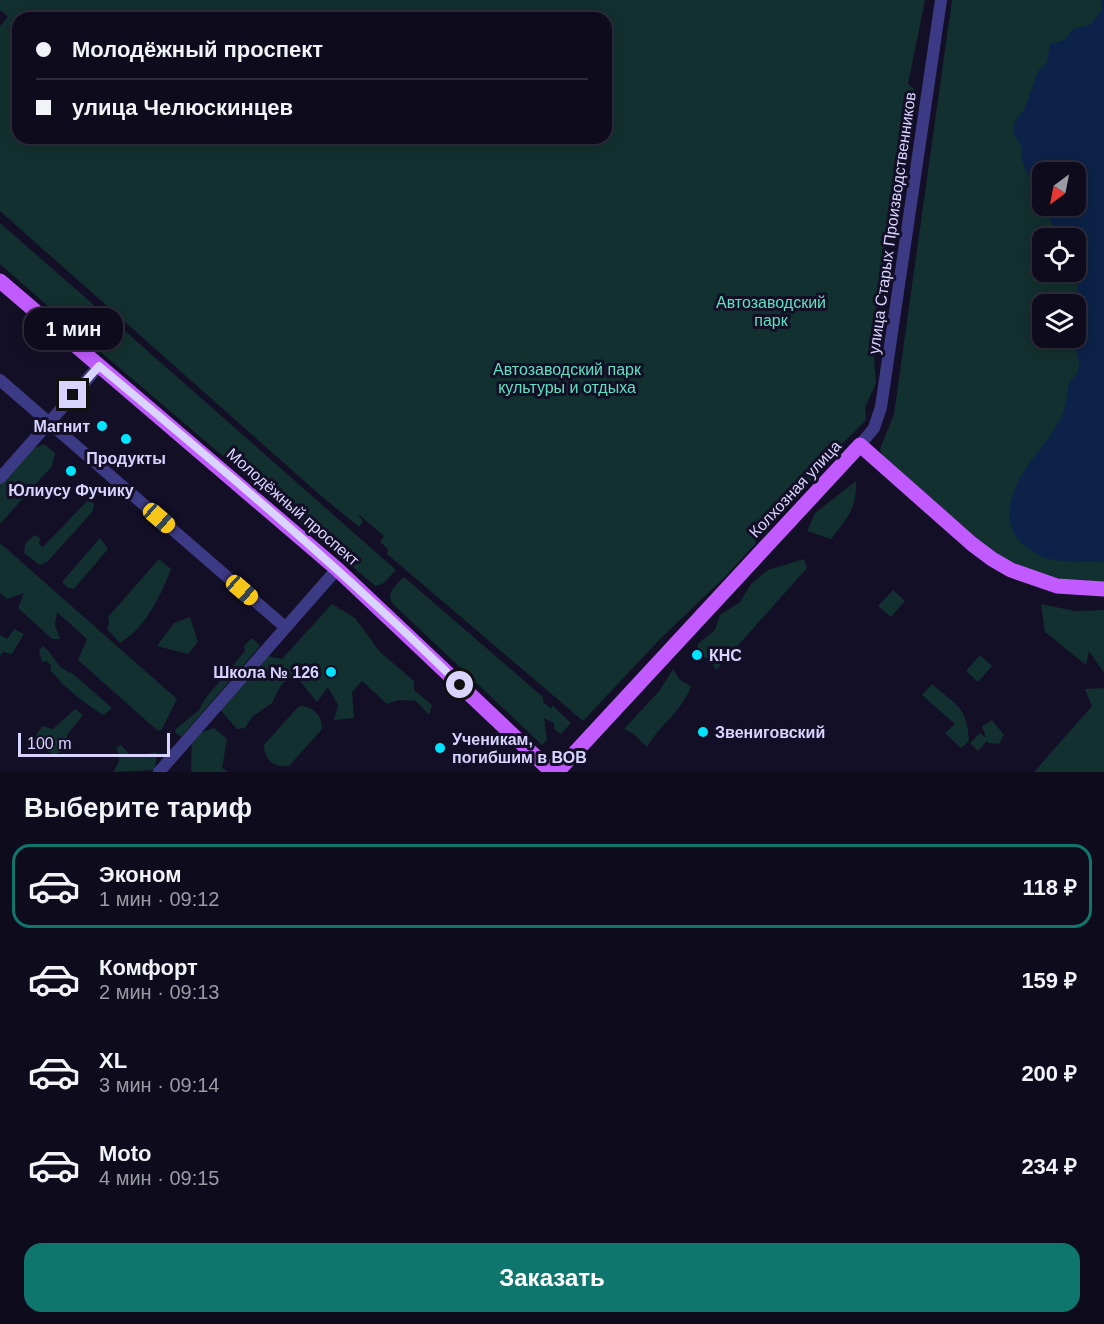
<!DOCTYPE html>
<html lang="ru">
<head>
<meta charset="utf-8">
<style>
	:root { --surface:#0e0b1c; --page:#171425; --text:#f1f3f6; --muted:#9b9ba3; --line:#2e2b3b; --accent:#0f766e }
	body { margin:0; font-family:Arial,sans-serif; background:var(--page); color:var(--text); height:100vh; display:flex; flex-direction:column; font-size:22px; white-space:nowrap }
	* { box-sizing:border-box; margin:0 }
	p { font-size:20px; color:var(--muted) }
	.icon { flex:none; width:33px; height:33px; fill:none; stroke:currentColor; stroke-width:2; stroke-linecap:round; stroke-linejoin:round }
	.map { position:relative; height:772px; overflow:hidden }
	.panel { display:flex; flex-direction:column; background:var(--surface); flex:1 }
	.panel>* { flex:none }
	.guide { position:absolute; left:12px; top:12px; width:600px; height:132px; border-radius:18px; box-shadow:0 3px 15px #0003,0 0 0 2px var(--line); display:grid; align-content:center; height:132px; padding:0 24px; background:var(--surface) }
	.needle { width:39px; rotate:212deg }
	.tools { position:absolute; left:1032px; top:162px; display:grid; gap:12px }
	.tools a { display:grid; place-items:center; width:54px; height:54px; border-radius:12px; background:var(--surface); box-shadow:0 3px 15px #0003,0 0 0 2px var(--line); font-size:30px }
	.scale { position:absolute; left:18px; bottom:15px; width:152px; box-sizing:border-box; padding-left:6px; border:3px solid #d9d4ff; border-top:0; font-size:16px; line-height:21px; white-space:nowrap; color:#d9d4ff; -webkit-text-stroke:4px #130f26; paint-order:stroke }
	.end { position:absolute; width:27px; height:27px; margin:-14px; border:8px solid #d9d4ff; background:#111; box-shadow:0 0 0 3px #111 }
	.from { border-radius:50% }
	.bubble { position:absolute; height:42px; border-radius:18px; background:var(--surface); box-shadow:0 3px 15px #0003,0 0 0 2px var(--line); font-size:20px; font-weight:600; line-height:42px; text-align:center }
	.car { position:absolute; width:18px; height:36px; margin:-18px -9px; border-radius:8px; box-shadow:0 0 4px 2px #0007; background:linear-gradient(#f5c518 24%,#345 0 40%,#f5c518 0 76%,#345 0 86%,#f5c518 0) }
	.guide b { display:flex; align-items:center; gap:21px; height:57px; font-size:22px }
	.guide b+b { border-top:2px solid var(--line) }
	.guide i { width:15px; height:15px; background:var(--text) }
	ul { padding:0; list-style:none }
	li { display:flex; align-items:center; gap:18px; height:84px; margin:0 12px 9px; padding:0 12px; border:3px solid transparent; border-radius:18px }
	li div { flex:1 }
	li b { display:block; font-size:22px }
	li em { font-style:normal; font-weight:600 }
	li.selected { border-color:var(--accent) }
	li>.icon { width:54px; height:54px; stroke-width:1.5 }
	h2 { padding:0 24px; font-size:27px; line-height:72px }
	.cta { display:flex; gap:12px; margin-top:auto; padding:12px 24px }
	.cta a { flex:1; height:69px; border-radius:18px; background:var(--accent); color:#fff; font-size:24px; font-weight:600; line-height:69px; text-align:center }
	.map>svg:first-child { display:block }
</style>
</head>
<body>
<div class="map">
<svg width="1104" height="772" viewBox="0 0 1104 772">
	<rect width="100%" height="100%" fill="#130f26"/>
	<!-- green -->
	<g fill="#12302f" fill-rule="evenodd">
		<path d="M0 0H925L908 84 914 89 902 160 896 163 890 209 893 213 890 230H887L884 247 889 252 886 276 880 279 875 317 884 331 883 343 873 346 876 383 865 408 866 420 813 473 811 481 796 500 786 501 767 533 755 535V544L726 576 661 638 583 721 387 554 388 549 380 542 384 536 357 513 363 521 359 527 320 495 0 211V26L8 17 0 10ZM18 18H606V138H18Z"/>
		<path d="M952 0H1104V582L1060 579 1036 573 998 556 977 539 882 455 880 449 894 414ZM1042 172H1076V206H1042ZM1042 238H1076V272H1042ZM1042 304H1076V338H1042Z"/>
		<path d="M0 223 94 305 87 313 103 327 89 342 0 264Z"/>
		<path d="M117 324 396 570 384 583 376 586 373 584 96 348Z"/>
		<path d="M44 444 55 453 52 466 0 524V485L32 449Z"/>
		<path d="M856 481C857 509 847 518 831 539L807 531 815 513Z"/>
		<path d="M89 499 94 504 93 511 47 562 40 565 24 553 25 544 34 535 40 538 39 544 43 547Z"/>
		<path d="M100 538 108 549 74 589 68 588 62 582Z"/>
		<path d="M0 543 177 699 162 729 158 731 78 660 87 639 57 612 55 625 60 639H52L18 608 24 593 7 599 0 593Z"/>
		<path d="M159 559 171 569C160 597 146 627 120 643L107 629 109 624 108 617Z"/>
		<path d="M804 559 807 568 716 670 711 661 697 652 698 644 715 630 720 615 740 602 751 584 768 570Z"/>
		<path d="M404 577 543 697V702L552 709V705L571 723 561 734 554 729V723L544 718 547 740 542 745 393 604C385 594 396 585 404 577Z"/>
		<path d="M893 590 905 601 891 617 878 606Z"/>
		<path d="M332 604 355 618 380 652 414 681V690L432 705 429 715 416 701 399 700 387 704 362 681 352 692 354 718 334 720 338 705 328 687 317 702 294 674 281 685 272 703 252 717 245 728 237 729 218 707 268 656 282 659Z"/>
		<path d="M1041 604 1075 611 1104 610V673L1089 651 1086 665 1045 632Z"/>
		<path d="M190 617 198 642 188 654 157 646 174 623Z"/>
		<path d="M14 629 24 634 12 654 3 652 0 656V635L7 639Z"/>
		<path d="M252 638 260 646 181 737 175 732 176 729 199 710 205 699 245 651 244 646Z"/>
		<path d="M43 646C55 655 55 668 72 673L112 708 104 715C98 713 72 693 66 687 59 682 57 675 50 671L51 665 46 661 42 662 39 650Z"/>
		<path d="M980 655 992 666 978 682 966 671Z"/>
		<path d="M673 669 680 680 691 686C682 711 660 725 647 747L634 734 624 729 660 690Z"/>
		<path d="M932 684C956 706 967 705 969 741L961 748 945 733 955 724 922 695Z"/>
		<path d="M1104 688V772H1034L1092 706 1085 689Z"/>
		<path d="M302 706C315 708 322 716 322 729L289 766C274 768 264 760 264 745L298 707Z"/>
		<path d="M75 709 83 715 67 735V748L54 755 36 744V736L42 726 53 729Z"/>
		<path d="M992 720 1004 735 999 744 988 743 987 741 978 751 970 743 980 733 986 738 982 726Z"/>
		<path d="M214 728 227 739 222 768 228 772H193L191 770 192 735Z"/>
		<path d="M121 745 131 756 157 752 155 770 113 772C120 763 121 757 116 748Z"/>
	</g>
	<!-- water -->
	<path fill="#0c2248" fill-rule="evenodd" d="M1101 0H1104V562C1086 561 1067 563 1049 559 1042 558 1035 553 1029 549 1003 531 1006 506 1019 480 1031 457 1051 439 1062 415 1066 406 1067 394 1069 384 1071 379 1074 378 1077 373 1082 364 1076 351 1073 342L1076 336 1075 304 1080 264 1076 258V238H1061L1041 204 1036 185 1026 171 1021 158 1022 147 1013 133 1015 121 1024 110 1038 71 1047 62 1050 44 1064 40 1073 29 1090 25 1101 11ZM1042 172H1076V206H1042Z"/>
	<g fill="none" stroke-linecap="round" stroke-linejoin="round">
		<!-- minor -->
		<g stroke="#3d3a85" stroke-width="12">
			<path d="M0 380 285 627"/>
			<path d="M860 445 874 428 881 407 941 0"/>
			<path d="M0 478 99 366"/>
			<path d="M159 772 337 569"/>
		</g>
		<!-- major -->
		<g stroke="#c25bff" stroke-width="15">
			<path d="M0 281 337 569 552 772"/>
			<path d="M557 772 860 445 972 544 992 559 1011 570 1057 586 1104 589"/>
		</g>
	</g>
	<g fill="none" stroke-linecap="round" stroke-linejoin="round">
		<!-- route -->
		<path stroke="#d9d4ff" stroke-width="8" d="M73 395 99 366C223 469 345 572 460 685"/>
	</g>
	<!-- markers -->
	<g fill="#00e5ff" stroke="#130f26" stroke-width="2">
		<circle cx="102" cy="426" r="6"/>
		<circle cx="126" cy="439" r="6"/>
		<circle cx="71" cy="471" r="6"/>
		<circle cx="697" cy="655" r="6"/>
		<circle cx="331" cy="672" r="6"/>
		<circle cx="703" cy="732" r="6"/>
		<circle cx="440" cy="748" r="6"/>
	</g>
	<g text-anchor="middle" dominant-baseline="central" stroke-width="6" stroke-linejoin="round" paint-order="stroke">
		<!-- street labels -->
		<g font-size="16" fill="#d9d4ff" stroke="#130f26">
			<text transform="translate(892 223) rotate(-82)">улица Старых Производственников</text>
			<text transform="translate(795 489) rotate(-47)">Колхозная улица</text>
			<text transform="translate(293 507) rotate(41)">Молодёжный проспект</text>
		</g>
		<!-- park labels -->
		<g font-size="16" fill="#5fe0c0" stroke="#130f26">
			<text x="771" y="302">Автозаводский<tspan x="771" dy="18">парк</tspan></text>
			<text x="567" y="369">Автозаводский парк<tspan x="567" dy="18">культуры и отдыха</tspan></text>
		</g>
		<!-- poi labels -->
		<g font-size="16" font-weight="bold" fill="#d9d4ff" stroke="#130f26" text-anchor="start">
			<text x="90" y="426" text-anchor="end">Магнит</text>
			<text x="126" y="458" text-anchor="middle">Продукты</text>
			<text x="71" y="490" text-anchor="middle">Юлиусу Фучику</text>
			<text x="709" y="655">КНС</text>
			<text x="319" y="672" text-anchor="end">Школа № 126</text>
			<text x="715" y="732">Звениговский</text>
			<text x="452" y="739">Ученикам,<tspan x="452" dy="18">погибшим в ВОВ</tspan></text>
		</g>
	</g>
</svg>
<div class="tools">
<a><svg class="needle" viewBox="-14 -14 28 28"><path d="M0-13l5 13h-10z" fill="#e53935"/><path d="M0 13l5-13h-10z" fill="#9b9ba3"/></svg></a>
<a><svg class="icon" aria-label="locate" viewBox="0 0 24 24"><circle cx="12" cy="12" r="6"/><path d="M12 2v4M12 18v4M2 12h4M18 12h4"/></svg></a>
<a><svg class="icon" aria-label="layers" viewBox="0 0 24 24"><path d="M12 4l9 5-9 5-9-5zM3 14l9 5 9-5"/></svg></a>
</div>
<div class="scale">100 m</div>
<i class="end from" style="left:460px;top:685px"></i>
<i class="end" style="left:73px;top:395px"></i>
<div class="bubble" style="left:24px;top:308px;width:99px">1 мин</div>
<i class="car" style="left:159px;top:518px;rotate:131deg"></i>
<i class="car" style="left:242px;top:590px;rotate:131deg"></i>
<div class="guide">
<b><i class="from"></i>Молодёжный проспект</b>
<b><i></i>улица Челюскинцев</b>
</div>
</div>
<section class="panel">
<h2>Выберите тариф</h2>
<ul>
<li class="selected"><svg class="icon" aria-label="car" viewBox="0 0 24 24"><path d="M5 17H2v-5l4-1 3-4h7l3 4 3 1v5h-3M9 17h6M6 11h13"/><circle cx="7" cy="17" r="2"/><circle cx="17" cy="17" r="2"/></svg><div><b>Эконом</b><p>1 мин · 09:12</p></div><em>118 ₽</em></li>
<li><svg class="icon" aria-label="car" viewBox="0 0 24 24"><path d="M5 17H2v-5l4-1 3-4h7l3 4 3 1v5h-3M9 17h6M6 11h13"/><circle cx="7" cy="17" r="2"/><circle cx="17" cy="17" r="2"/></svg><div><b>Комфорт</b><p>2 мин · 09:13</p></div><em>159 ₽</em></li>
<li><svg class="icon" aria-label="car" viewBox="0 0 24 24"><path d="M5 17H2v-5l4-1 3-4h7l3 4 3 1v5h-3M9 17h6M6 11h13"/><circle cx="7" cy="17" r="2"/><circle cx="17" cy="17" r="2"/></svg><div><b>XL</b><p>3 мин · 09:14</p></div><em>200 ₽</em></li>
<li><svg class="icon" aria-label="car" viewBox="0 0 24 24"><path d="M5 17H2v-5l4-1 3-4h7l3 4 3 1v5h-3M9 17h6M6 11h13"/><circle cx="7" cy="17" r="2"/><circle cx="17" cy="17" r="2"/></svg><div><b>Moto</b><p>4 мин · 09:15</p></div><em>234 ₽</em></li>
</ul>
<div class="cta"><a>Заказать</a></div>
</section>
</body>
</html>
